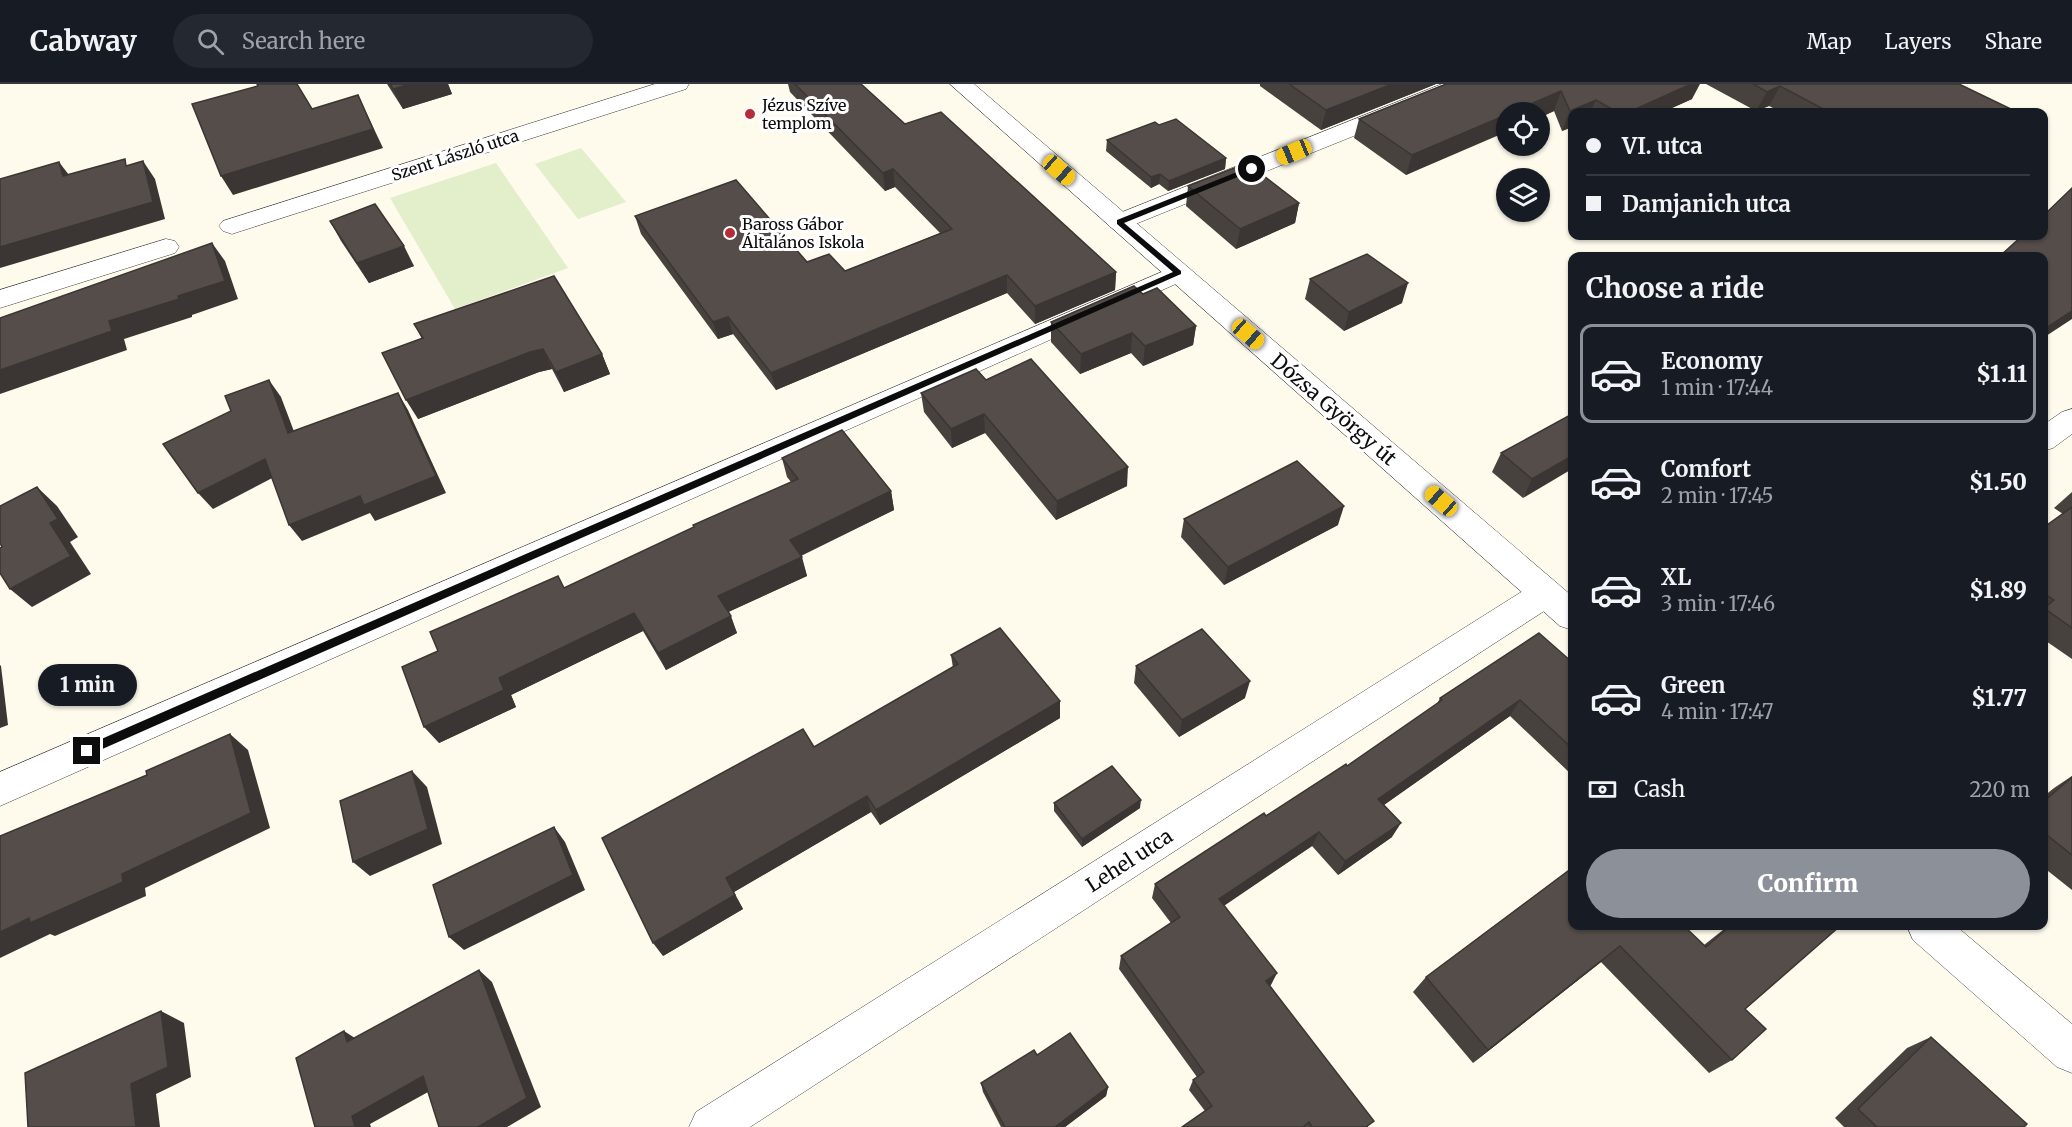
<!DOCTYPE html>
<html lang="en">
<head>
<meta charset="utf-8">
<style>
	:root { --surface:#171b24; --page:#242831; --text:#f1f3f6; --muted:#9ea1a6; --line:#363941; --accent:#8c9099 }
	body { margin:0; font-family:Merriweather,serif; background:var(--page); color:var(--text); height:100vh; display:flex; flex-direction:column; font-size:22px; white-space:nowrap }
	* { box-sizing:border-box; margin:0 }
	p { font-size:20px; color:var(--muted) }
	.icon { flex:none; width:33px; height:33px; fill:none; stroke:currentColor; stroke-width:2; stroke-linecap:round; stroke-linejoin:round }
	.map { position:relative; flex:1; overflow:hidden }
	.drawer { position:absolute; left:1568px; top:168px; width:480px; height:678px; display:flex; flex-direction:column; background:var(--surface); border-radius:12px; box-shadow:0 2px 4px #0004 }
	.drawer>* { flex:none }
	.guide { position:absolute; left:1568px; top:24px; width:480px; height:132px; border-radius:12px; box-shadow:0 2px 4px #0004; display:grid; align-content:center; height:132px; padding:0 18px; background:var(--surface) }
	.buttons { position:absolute; left:1496px; top:18px; display:grid; gap:12px }
	.buttons a { display:grid; place-items:center; width:54px; height:54px; border-radius:50%; background:var(--surface); box-shadow:0 2px 4px #0004; font-size:30px }
	.end { position:absolute; width:27px; height:27px; margin:-14px; border:8px solid #0c0c0c; background:#fff; box-shadow:0 0 0 3px #fff }
	.from { border-radius:50% }
	.bubble { position:absolute; height:42px; border-radius:21px; background:var(--surface); box-shadow:0 2px 4px #0004; font-size:20px; font-weight:800; line-height:42px; text-align:center }
	.car { position:absolute; width:18px; height:36px; margin:-18px -9px; border-radius:8px; box-shadow:0 0 4px 2px #0007; background:linear-gradient(#f5c518 24%,#345 0 40%,#f5c518 0 76%,#345 0 86%,#f5c518 0) }
	.guide b { display:flex; align-items:center; gap:21px; height:57px; font-size:22px }
	.guide b+b { border-top:2px solid var(--line) }
	.guide i { width:15px; height:15px; background:var(--text) }
	ul { padding:0; list-style:none }
	li { display:flex; align-items:center; gap:18px; height:99px; margin:0 12px 9px; padding:0 6px; border:3px solid transparent; border-radius:12px }
	li div { flex:1 }
	li b { display:block; font-size:22px }
	li em { font-style:normal; font-weight:800 }
	li.current { border-color:var(--accent) }
	li>.icon { width:54px; height:54px; stroke-width:1.5 }
	h2 { padding:0 18px; font-size:27px; line-height:72px }
	.pay { display:flex; align-items:center; gap:15px; height:66px; padding:0 18px; font-size:22px }
	.pay p { margin-inline-start:auto }
	.primary-button { display:flex; gap:12px; margin-top:auto; padding:12px 18px }
	.primary-button a { flex:1; height:69px; border-radius:36px; background:var(--accent); color:#fff; font-size:24px; font-weight:800; line-height:69px; text-align:center }
	header { display:flex; align-items:center; gap:36px; box-sizing:border-box; height:84px; padding:0 30px; background:var(--surface); border-bottom:2px solid var(--line) }
	header strong { font-size:28px }
	nav { display:flex; gap:33px; margin-inline-start:auto; font-size:21px }
	.search { width:420px; height:54px; background:var(--page); display:flex; align-items:center; gap:15px; box-sizing:border-box; padding:0 21px; border-radius:33px; color:var(--muted); font-size:22px }
	.map>svg:first-child { display:block }
</style>
</head>
<body>
<header>
<strong>Cabway</strong>
<div class="search"><svg class="icon" aria-label="search" viewBox="0 0 24 24"><circle cx="10" cy="10" r="6"/><path d="M15 15l6 6"/></svg>Search here</div>
<nav><a>Map</a><a>Layers</a><a>Share</a></nav>
</header>
<div class="map">
<svg width="2072" height="1043" viewBox="0 0 2072 1043">
	<rect width="100%" height="100%" fill="#fefaec"/>
	<!-- pitch -->
	<g fill="#e3eeca">
		<path d="M581 64 626 118 578 135 535 80Z"/>
		<path d="M496 79 568 184 455 225 390 114Z"/>
	</g>
	<g fill="none" stroke-linecap="round" stroke-linejoin="round">
		<!-- minor casing -->
		<g stroke="#3f3f3f" stroke-width="1">
			<g id="minor">
				<path d="M655 0H689L686 5 241 147 232 150 223 147 219 142 223 137Z"/>
				<path d="M1442 0H1473L1470 5 1128 143 1119 146 1110 143 1106 138 1110 133Z"/>
				<path d="M166 155 175 157 179 163 175 169 0 224V206Z"/>
				<path d="M1178 181 1187 183 1191 189 1187 195 0 722V688Z"/>
				<path d="M2072 325V350L2053 364 2043 367V341L2062 328Z"/>
				<path d="M1546 496 1558 500 1562 509 1558 518 750 1043H689L696 1028 1534 500Z"/>
			</g>
		</g>
		<!-- tertiary casing -->
		<g stroke="#3f3f3f" stroke-width="1">
			<g id="tertiary">
				<path d="M950 0H974L1572 512V546L1560 542Z"/>
				<path d="M1907 842H1956L2072 940V989L2057 983 1913 856Z"/>
			</g>
		</g>
		<!-- minor -->
		<use href="#minor" fill="#fff" fill-rule="evenodd"/>
		<!-- tertiary -->
		<use href="#tertiary" fill="#fff" fill-rule="evenodd"/>
	</g>
	<!-- wall -->
	<g fill="#48423f">
		<path d="M387 0H448L452 10 403 25Z"/>
		<path d="M788 0H861L905 40 1116 188 1115 206 1035 240 1007 209 776 306 733 250 718 255 641 150 635 132 807 178 845 187 940 149 895 103 885 107 790 8Z"/>
		<path d="M1260 0H1436L1321 46 1260 2Z"/>
		<path d="M1446 0 1692 15 1663 28H1572V43L1562 47 1554 27 1539 34V28L1406 91 1354 54 1359 35Z"/>
		<path d="M1706 0H1959L2017 28H1781L1769 22 1756 27Z"/>
		<path d="M1159 41 1226 74 1225 85 1168 107 1159 100 1151 104 1106 67 1107 56Z"/>
		<path d="M1188 102 1299 119 1295 139 1236 165 1186 122Z"/>
		<path d="M330 137 414 182 369 199 341 157Z"/>
		<path d="M1310 195 1402 219 1344 247 1305 215Z"/>
		<path d="M1143 210 1196 242 1193 261 1143 282 1131 269 1080 290 1051 258V238Z"/>
		<path d="M414 240 602 270 610 290 564 308 552 285 539 288 418 335 422 255Z"/>
		<path d="M986 296 1127 402 1056 436 985 349 952 364 924 328 921 309Z"/>
		<path d="M1572 330 1523 414 1492 388 1501 369Z"/>
		<path d="M782 374 891 407 894 426 801 472 807 492 728 528 737 549 666 586 643 547 511 611 516 623 439 659 438 567 564 504 791 398 787 393Z"/>
		<path d="M2072 408V575L2043 555V444L2063 430 2054 424Z"/>
		<path d="M1184 435 1338 441 1224 501 1181 453Z"/>
		<path d="M951 571 1060 634 880 741 871 728 734 808 743 825 663 872 814 663 953 584Z"/>
		<path d="M1572 578V691L1510 632 1384 721 1392 753 1338 791 1312 762 1224 821 1271 901H1270L1368 1043H1182L1205 1027 1189 1006 1193 996 1197 993 1119 885 1121 872 1171 839 1152 814 1155 800 1347 682 1437 620 1440 614Z"/>
		<path d="M1136 582 1245 614 1179 653 1134 599Z"/>
		<path d="M2072 692V806L2043 783V713L2054 704Z"/>
		<path d="M1054 719 1140 724 1082 763 1054 727Z"/>
		<path d="M1572 784 1704 861 1728 842H1840L1745 925 1732 976 1709 989 1601 878 1473 979 1413 908 1426 893Z"/>
		<path d="M1931 953 2024 1043H1844L1835 1034 1907 964Z"/>
		<path d="M1037 971 1108 1003 1106 1012 1065 1043H1001L983 1008 981 999Z"/>
	</g>
	<!-- shaded-wall -->
	<g fill="#3b3633">
		<path d="M410 0H448L452 10 403 25 393 5Z"/>
		<path d="M1392 0H1436L1321 46 1326 26Z"/>
		<path d="M1691 0H1700L1692 15 1663 28H1629Z"/>
		<path d="M1780 2 1769 22 1756 27 1767 8Z"/>
		<path d="M1561 7 1554 27 1539 34V28H1512Z"/>
		<path d="M358 11 383 64 233 111 221 92Z"/>
		<path d="M1596 16 1590 28H1572V43L1562 47 1570 27Z"/>
		<path d="M1506 31V48L1406 91 1412 71Z"/>
		<path d="M1226 74 1225 85 1168 107 1169 97Z"/>
		<path d="M143 77 155 95 165 135 0 184V163Z"/>
		<path d="M59 78 72 95 63 92Z"/>
		<path d="M893 85 895 103 885 107 883 89Z"/>
		<path d="M1160 90 1159 100 1151 104V93Z"/>
		<path d="M1299 119 1295 139 1236 165 1240 145Z"/>
		<path d="M212 159 225 177 238 215 192 231V233L124 255 127 266 0 310V286L109 237 178 212Z"/>
		<path d="M404 162 414 182 369 199 357 179Z"/>
		<path d="M1116 188 1115 206 1035 240V222Z"/>
		<path d="M1007 191V209L776 306 771 289Z"/>
		<path d="M1408 199 1402 219 1344 247 1349 228Z"/>
		<path d="M2072 227V235L2043 254V246Z"/>
		<path d="M728 233 733 250 718 255 713 238Z"/>
		<path d="M1196 242 1193 261 1143 282 1145 262Z"/>
		<path d="M1132 249 1131 269 1080 290 1081 270Z"/>
		<path d="M543 265 552 285 539 288 418 335 406 316 530 268Z"/>
		<path d="M602 270 610 290 564 308 556 288Z"/>
		<path d="M269 296 281 313 301 366 288 349Z"/>
		<path d="M398 309 408 326 446 409 375 437 370 429 302 457 289 441Z"/>
		<path d="M984 330 985 349 952 364 951 345Z"/>
		<path d="M1572 372V385L1523 414 1532 395Z"/>
		<path d="M265 375 278 391 213 425 198 409Z"/>
		<path d="M1128 383 1127 402 1056 436 1057 417Z"/>
		<path d="M37 403 57 422 78 453 70 458 91 490 32 523 10 505 50 439Z"/>
		<path d="M891 407 894 426 795 474 790 456Z"/>
		<path d="M1344 422 1338 441 1224 501 1228 483Z"/>
		<path d="M802 473 807 492 724 530 718 512Z"/>
		<path d="M634 529 643 547 511 611 516 623 439 659 424 643 499 594Z"/>
		<path d="M731 532 737 549 666 586 658 569Z"/>
		<path d="M0 581 1 582 8 641 0 644Z"/>
		<path d="M1250 597 1245 614 1179 653 1182 636Z"/>
		<path d="M1520 616 1510 632 1371 730 1378 715Z"/>
		<path d="M1060 617V634L880 741 876 726Z"/>
		<path d="M230 650 248 666 270 744 145 804 146 812 55 852 50 850 0 874V848L122 790Z"/>
		<path d="M412 687 427 703 442 760 370 792 353 778Z"/>
		<path d="M867 712 871 728 734 808 726 794Z"/>
		<path d="M1141 716 1140 724 1082 763V755Z"/>
		<path d="M1401 739 1392 753 1338 791 1345 777Z"/>
		<path d="M554 743 565 758 585 806 464 866 449 853Z"/>
		<path d="M1319 748 1312 762 1215 828 1219 815Z"/>
		<path d="M735 811 743 825 663 872 653 859Z"/>
		<path d="M1620 862 1601 878 1473 979 1488 966Z"/>
		<path d="M479 886 492 898 541 1023 507 1043H478Z"/>
		<path d="M1277 889 1271 901 1260 908 1266 897Z"/>
		<path d="M161 927 184 939 191 993 156 1010 160 1043H136L131 1000Z"/>
		<path d="M344 947 361 958H347Z"/>
		<path d="M423 992 439 1002 370 1040 371 1043H355L352 1032Z"/>
		<path d="M1108 1003 1106 1012 1065 1043H1055Z"/>
	</g>
	<!-- building -->
	<g fill="#544d49" stroke="#3b3633" stroke-width="1.5">
		<path d="M257 0H297L312 25 358 11 373 45 221 92 192 20 258 2Z"/>
		<path d="M390 0H410L393 5Z"/>
		<path d="M795 0H861L905 40 941 28 1116 188 1035 222 1007 191 771 289 728 233 713 238 635 132 736 96 807 178 829 170 845 187 952 145 893 85 883 89Z"/>
		<path d="M1289 0H1392L1326 26Z"/>
		<path d="M1446 0H1691L1629 28H1617L1596 16 1570 27 1561 7 1512 28H1506V31L1412 71 1359 35Z"/>
		<path d="M1753 0H1959L2017 28H1878L1871 25 1863 28H1829L1780 2 1767 8Z"/>
		<path d="M1176 35 1226 74 1169 97 1160 90 1151 93 1107 56 1155 38 1159 41Z"/>
		<path d="M125 75 126 82 143 77 153 118 0 163V95L59 78 63 92Z"/>
		<path d="M1247 79 1299 119 1240 145 1188 102Z"/>
		<path d="M2072 104V227L2043 246V172H2000L2022 152H2043V132Z"/>
		<path d="M375 120 404 162 357 179 330 137Z"/>
		<path d="M212 159 225 197 178 212 179 215 109 237 112 247 0 286V234Z"/>
		<path d="M1367 170 1408 199 1349 228 1310 195Z"/>
		<path d="M554 192 602 270 556 288 543 265 530 268 406 316 382 269 423 254 414 240Z"/>
		<path d="M1134 202 1143 210 1157 204 1196 242 1145 262 1132 249 1081 270 1051 238Z"/>
		<path d="M1031 275 1128 383 1057 417 984 330 951 345 921 309 976 285 986 296Z"/>
		<path d="M269 296 288 349 398 309 436 392 364 421 360 412 289 441 265 375 198 409 163 360 231 327 225 312Z"/>
		<path d="M1572 330V372L1532 395 1501 369Z"/>
		<path d="M842 346 891 407 790 456 802 473 718 512 731 532 658 569 634 529 499 594 504 606 424 643 402 583 438 567 430 548 558 492 564 504 694 443 693 441 798 395 782 374Z"/>
		<path d="M1297 377 1344 422 1228 483 1184 435Z"/>
		<path d="M37 403 58 435 50 439 71 472 10 505 0 489V464L2 463 0 459V422Z"/>
		<path d="M2072 423V544L2044 524 2054 516 2043 509V444Z"/>
		<path d="M1000 544 1060 617 876 726 867 712 726 794 735 811 653 859 602 754 803 645 814 663 958 580 951 571Z"/>
		<path d="M1202 545 1250 597 1182 636 1136 582Z"/>
		<path d="M1539 549 1572 578V664L1520 616 1378 715 1401 739 1345 777 1319 748 1219 815 1277 889 1266 897 1374 1037 1366 1043H1312L1309 1038 1303 1043H1182L1212 1022 1193 996 1204 988 1121 872 1180 833 1155 800 1264 729 1266 732 1346 680 1347 682 1442 616 1440 614Z"/>
		<path d="M230 650 251 729 122 790 123 798 30 839 29 834 0 848V752L147 691 146 687Z"/>
		<path d="M1112 682 1141 716 1082 755 1054 719Z"/>
		<path d="M412 687 428 745 353 778 340 717Z"/>
		<path d="M2072 693V771L2043 748V718Z"/>
		<path d="M554 743 573 791 449 853 433 801Z"/>
		<path d="M1572 784V842H1684L1706 863 1730 842H1840L1745 925 1766 945 1732 976 1620 862 1488 966 1426 893Z"/>
		<path d="M479 886 527 1014 478 1043H439L423 992 352 1032 355 1043H315L296 974 344 947 347 958Z"/>
		<path d="M161 927 168 983 131 1000 136 1043H28L25 989Z"/>
		<path d="M1070 949 1108 1003 1055 1043H1005L981 999 1034 966 1037 971Z"/>
		<path d="M1931 953 2027 1040 2024 1043H1877L1858 1025Z"/>
	</g>
	<!-- route -->
	<path fill="#0c0c0c" d="M1252 82 1255 86 1124 139 1181 187V190L91 670H83V663L1173 188 1117 140V136Z"/>
	<!-- markers -->
	<g fill="#b42c37" stroke="#fff" stroke-width="2">
		<circle cx="750" cy="30" r="6"/>
		<circle cx="730" cy="149" r="6"/>
	</g>
	<g text-anchor="middle" dominant-baseline="central" stroke-width="6" stroke-linejoin="round" paint-order="stroke">
		<!-- far-poi labels -->
		<g font-size="16" fill="#0c0c0c" stroke="#fff" text-anchor="start">
			<text x="762" y="21">Jézus Szíve<tspan x="762" dy="18">templom</tspan></text>
			<text x="742" y="140">Baross Gábor<tspan x="742" dy="18">Általános Iskola</tspan></text>
		</g>
		<!-- far-street labels -->
		<g font-size="16" fill="#0c0c0c" stroke="#fff">
			<text transform="translate(455 71) rotate(-18)">Szent László utca</text>
		</g>
		<!-- street labels -->
		<g font-size="20" fill="#0c0c0c" stroke="#fff">
			<text transform="translate(1334 325) rotate(41)">Dózsa György út</text>
			<text transform="translate(1129 776) rotate(-33)">Lehel utca</text>
		</g>
	</g>
</svg>
<div class="buttons">
<a><svg class="icon" aria-label="locate" viewBox="0 0 24 24"><circle cx="12" cy="12" r="6"/><path d="M12 2v4M12 18v4M2 12h4M18 12h4"/></svg></a>
<a><svg class="icon" aria-label="layers" viewBox="0 0 24 24"><path d="M12 4l9 5-9 5-9-5zM3 14l9 5 9-5"/></svg></a>
</div>
<i class="end from" style="left:1252px;top:85px"></i>
<i class="end" style="left:87px;top:667px"></i>
<div class="bubble" style="left:38px;top:580px;width:99px">1 min</div>
<i class="car" style="left:1294px;top:68px;rotate:248deg"></i>
<i class="car" style="left:1059px;top:86px;rotate:131deg"></i>
<i class="car" style="left:1248px;top:250px;rotate:131deg"></i>
<i class="car" style="left:1441px;top:417px;rotate:311deg"></i>
<div class="guide">
<b><i class="from"></i>VI. utca</b>
<b><i></i>Damjanich utca</b>
</div>
<section class="drawer">
<h2>Choose a ride</h2>
<ul>
<li class="current"><svg class="icon" aria-label="car" viewBox="0 0 24 24"><path d="M5 17H2v-5l4-1 3-4h7l3 4 3 1v5h-3M9 17h6M6 11h13"/><circle cx="7" cy="17" r="2"/><circle cx="17" cy="17" r="2"/></svg><div><b>Economy</b><p>1 min · 17:44</p></div><em>$1.11</em></li>
<li><svg class="icon" aria-label="car" viewBox="0 0 24 24"><path d="M5 17H2v-5l4-1 3-4h7l3 4 3 1v5h-3M9 17h6M6 11h13"/><circle cx="7" cy="17" r="2"/><circle cx="17" cy="17" r="2"/></svg><div><b>Comfort</b><p>2 min · 17:45</p></div><em>$1.50</em></li>
<li><svg class="icon" aria-label="car" viewBox="0 0 24 24"><path d="M5 17H2v-5l4-1 3-4h7l3 4 3 1v5h-3M9 17h6M6 11h13"/><circle cx="7" cy="17" r="2"/><circle cx="17" cy="17" r="2"/></svg><div><b>XL</b><p>3 min · 17:46</p></div><em>$1.89</em></li>
<li><svg class="icon" aria-label="car" viewBox="0 0 24 24"><path d="M5 17H2v-5l4-1 3-4h7l3 4 3 1v5h-3M9 17h6M6 11h13"/><circle cx="7" cy="17" r="2"/><circle cx="17" cy="17" r="2"/></svg><div><b>Green</b><p>4 min · 17:47</p></div><em>$1.77</em></li>
</ul>
<div class="pay"><svg class="icon" aria-label="cash" viewBox="0 0 24 24"><path d="M3 7h18v10H3z"/><circle cx="12" cy="12" r="2"/></svg>Cash<p>220 m</p></div>
<div class="primary-button"><a>Confirm</a></div>
</section>
</div>
</body>
</html>
